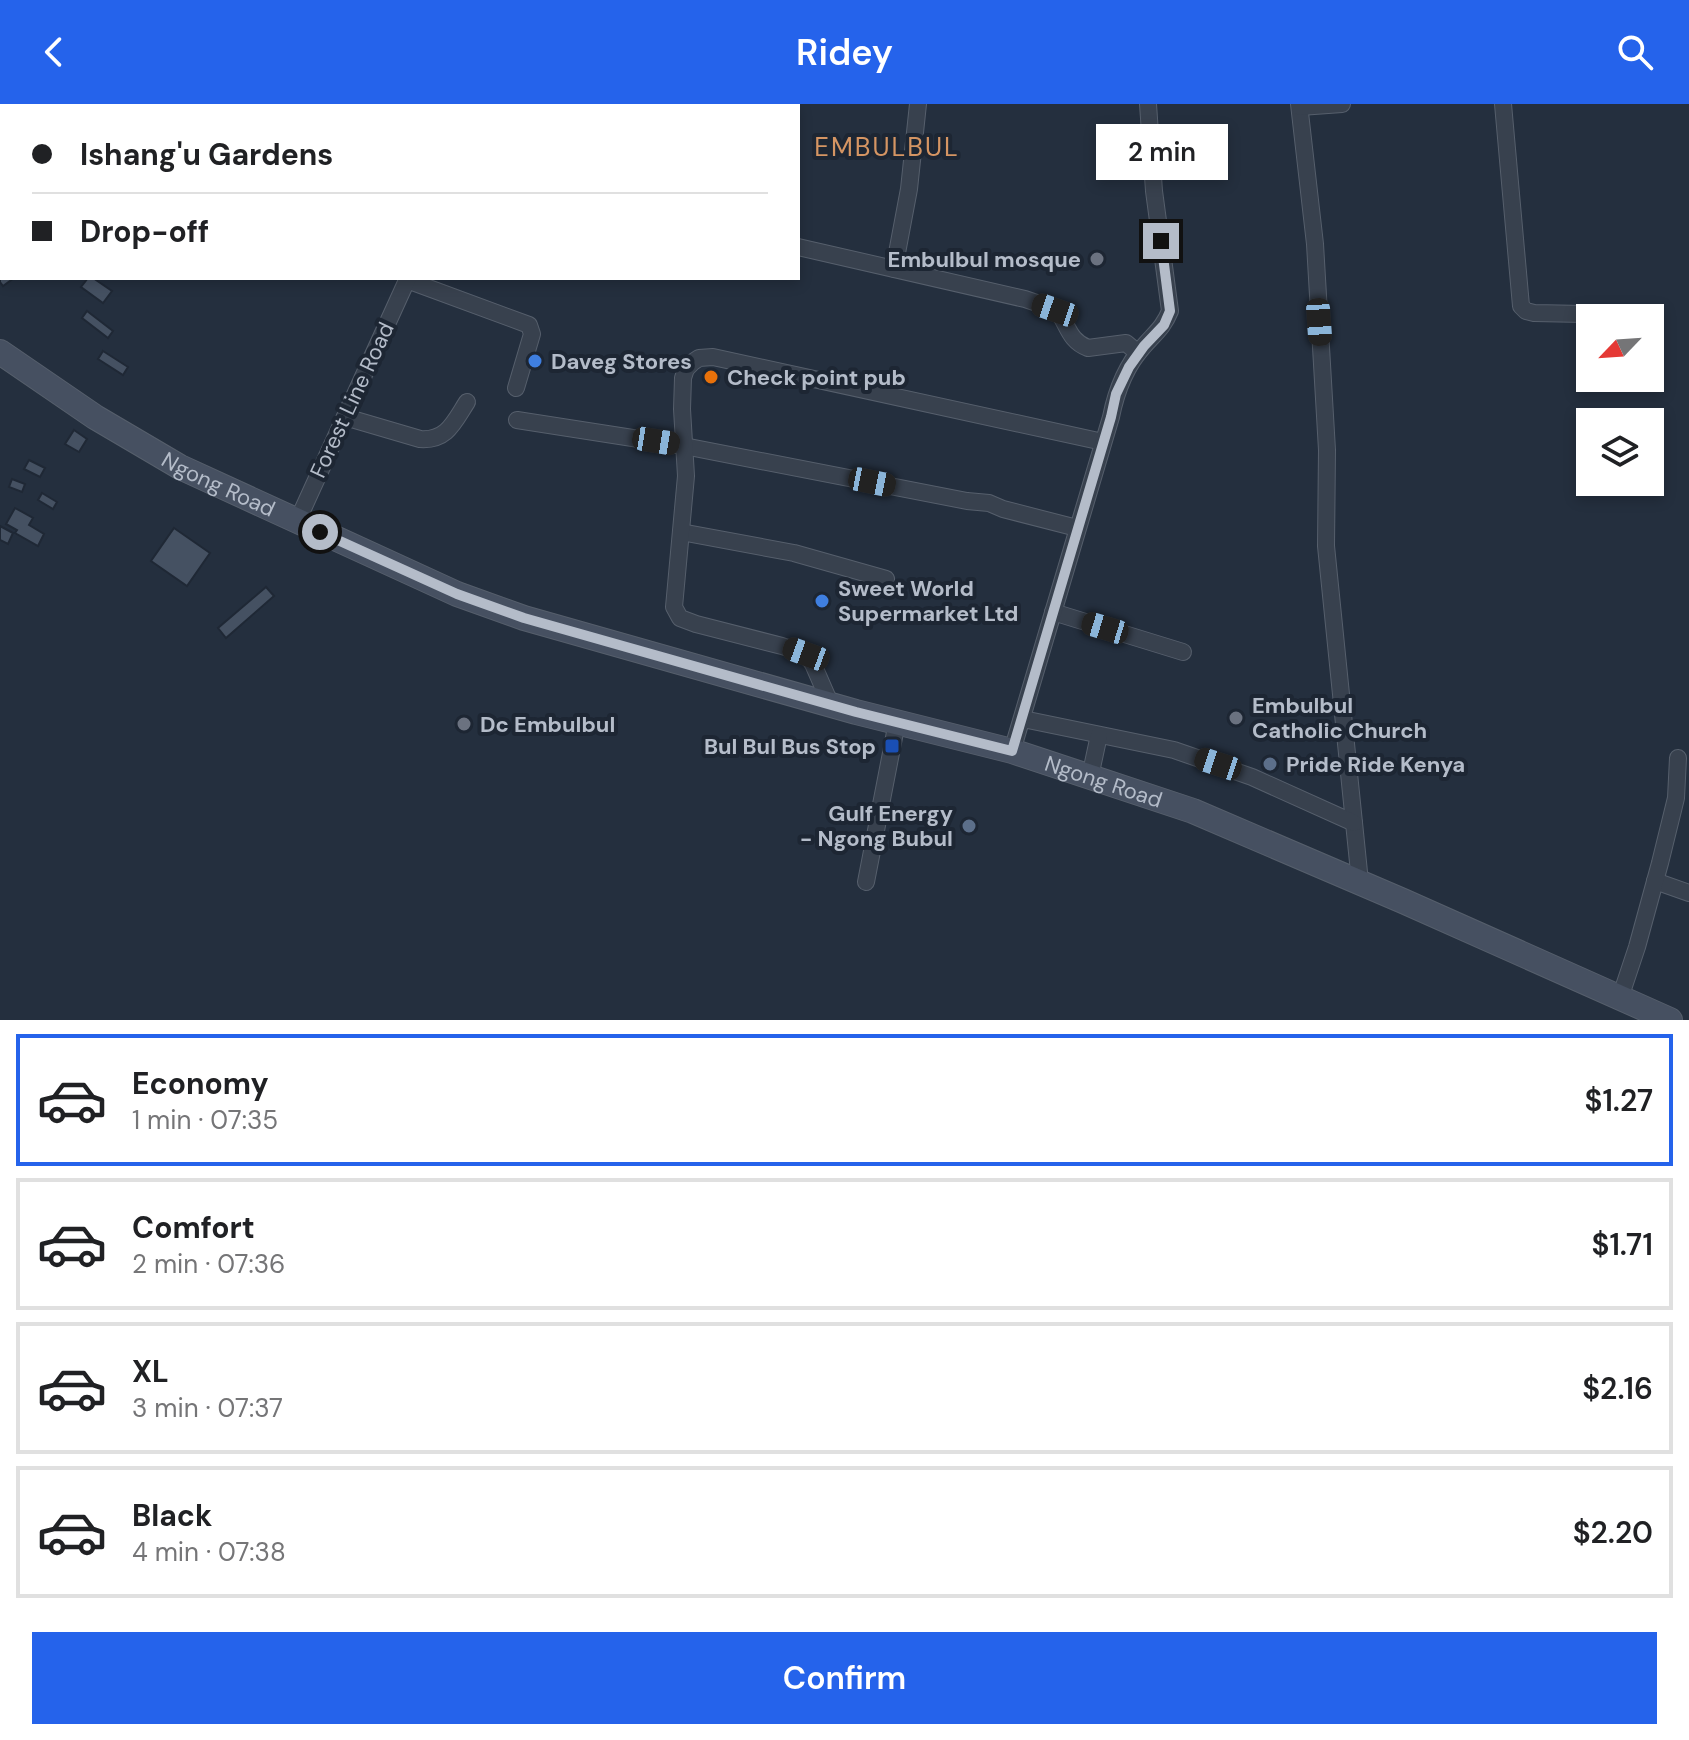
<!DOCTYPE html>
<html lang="en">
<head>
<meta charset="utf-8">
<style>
	:root { --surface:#fff; --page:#f2f2f2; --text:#202124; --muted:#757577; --line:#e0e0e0; --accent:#2563eb }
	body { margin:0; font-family:"DM Sans",sans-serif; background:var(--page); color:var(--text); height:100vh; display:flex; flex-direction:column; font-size:30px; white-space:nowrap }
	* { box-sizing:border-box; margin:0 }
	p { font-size:26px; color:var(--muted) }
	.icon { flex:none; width:44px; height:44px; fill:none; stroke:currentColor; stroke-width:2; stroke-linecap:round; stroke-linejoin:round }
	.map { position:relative; height:916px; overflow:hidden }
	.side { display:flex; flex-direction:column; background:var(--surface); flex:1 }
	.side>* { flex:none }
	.top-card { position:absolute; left:0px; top:0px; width:800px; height:176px; box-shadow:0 4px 12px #0003; display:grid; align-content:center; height:176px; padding:0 32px; background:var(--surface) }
	.needle { width:52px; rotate:245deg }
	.fabs { position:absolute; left:1576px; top:200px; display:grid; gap:16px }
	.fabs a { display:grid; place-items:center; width:88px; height:88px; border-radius:0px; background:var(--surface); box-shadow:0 4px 12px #0003; font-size:40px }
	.end { position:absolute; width:36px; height:36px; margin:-18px; border:10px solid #b4bcc9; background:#111; box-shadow:0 0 0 4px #111 }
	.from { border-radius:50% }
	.bubble { position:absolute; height:56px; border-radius:0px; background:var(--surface); box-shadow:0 4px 12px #0003; font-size:26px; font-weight:600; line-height:56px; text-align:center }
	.car { position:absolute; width:24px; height:48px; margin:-24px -12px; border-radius:10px; box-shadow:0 0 6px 2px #0007; background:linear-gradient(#222 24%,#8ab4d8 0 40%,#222 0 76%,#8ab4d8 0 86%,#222 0) }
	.top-card b { display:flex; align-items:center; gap:28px; height:76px; font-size:30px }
	.top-card b+b { border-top:2px solid var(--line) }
	.top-card i { width:20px; height:20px; background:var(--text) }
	ul { padding:14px 0 0; list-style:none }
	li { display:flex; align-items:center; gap:24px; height:132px; margin:0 16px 12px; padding:0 16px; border:4px solid var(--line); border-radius:0px }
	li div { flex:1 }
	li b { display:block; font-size:30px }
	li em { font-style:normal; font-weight:600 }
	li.current { border-color:var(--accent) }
	li>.icon { width:72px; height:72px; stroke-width:1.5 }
	.button { display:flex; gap:16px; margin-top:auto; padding:16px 32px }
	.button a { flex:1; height:92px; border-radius:0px; background:var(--accent); color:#fff; font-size:32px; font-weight:600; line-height:92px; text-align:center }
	header { display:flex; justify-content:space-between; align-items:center; height:104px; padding:0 32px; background:var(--accent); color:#fff; font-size:36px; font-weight:600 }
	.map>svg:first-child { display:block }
</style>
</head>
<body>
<header><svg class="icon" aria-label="back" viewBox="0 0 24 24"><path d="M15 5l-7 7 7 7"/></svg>Ridey<svg class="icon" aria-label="search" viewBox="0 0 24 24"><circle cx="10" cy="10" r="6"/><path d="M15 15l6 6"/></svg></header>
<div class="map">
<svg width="1689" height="916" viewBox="0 0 1689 916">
	<rect width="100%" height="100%" fill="#242f3e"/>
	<!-- building -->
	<g fill="#455162" stroke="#1f2835" stroke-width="2">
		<path d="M2 91V125L0 127V92Z"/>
		<path d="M2 131V174H14L3 182 0 178V133Z"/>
		<path d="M88 174H93L112 187 103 199 81 183Z"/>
		<path d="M87 207 113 227 108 234 82 214Z"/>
		<path d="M103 247 128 263 123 271 98 255Z"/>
		<path d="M74 326 87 335 79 348 65 340Z"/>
		<path d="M29 356 45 364 40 373 24 365Z"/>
		<path d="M12 375 25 380 22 388 9 383Z"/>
		<path d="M42 389 57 398 53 405 38 396Z"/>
		<path d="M15 404 33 414 29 421 44 430 38 442 15 429 17 426 6 420Z"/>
		<path d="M0 422 13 429 8 440 0 436Z"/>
		<path d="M174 424 210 449 187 482 151 457Z"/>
		<path d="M266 483 274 492 226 534 218 524Z"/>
	</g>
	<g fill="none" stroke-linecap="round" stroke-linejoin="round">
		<!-- street casing -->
		<g stroke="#565f6c" stroke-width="18">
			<g id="street">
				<path d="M1299 0 1315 140 1327 346 1326 442 1360 778"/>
				<path d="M1503 0 1521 202 1526 207 1534 209 1584 210"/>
				<path d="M484 2V0"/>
				<path d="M641 2 642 0"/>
				<path d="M771 2V0"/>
				<path d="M1300 3 1342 0"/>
				<path d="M798 143 1025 195 1057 206C1068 221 1069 237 1088 244L1126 239 1138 249"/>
				<path d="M894 165 909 85 918 0"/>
				<path d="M407 176 529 221 532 230 516 284"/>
				<path d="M345 313 420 335C447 337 454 318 467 298"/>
				<path d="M517 316 684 342 967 397 989 399 1003 405 1077 424"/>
				<path d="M297 418 408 174"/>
				<path d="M681 428 794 449 886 475"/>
				<path d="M1053 508 1183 548"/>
				<path d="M830 599 813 560 806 550 782 542 696 520 680 514 674 503 686 372 682 305 683 274 686 265 693 258 699 254 713 253 1103 338"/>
				<path d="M1023 615 1174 646 1252 673 1354 719"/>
				<path d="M1012 647 1111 313C1116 288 1125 263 1143 243 1155 229 1163 224 1170 207L1154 87 1148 0"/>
				<path d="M1090 673 1099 631"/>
				<path d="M1655 777 1689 789"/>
				<path d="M866 778 897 618"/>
				<path d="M1620 894 1637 843 1660 759 1676 694 1678 654"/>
			</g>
		</g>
		<!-- secondary casing -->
		<g stroke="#565f6c" stroke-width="26">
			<g id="secondary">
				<path id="s1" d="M0 248 95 313 180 363 457 490 524 514 856 608 1012 647 1193 707 1403 797 1670 916"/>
			</g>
		</g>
		<!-- street -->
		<use href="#street" stroke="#38414e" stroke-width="16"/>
		<!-- secondary -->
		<use href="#secondary" stroke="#465061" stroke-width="24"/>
	</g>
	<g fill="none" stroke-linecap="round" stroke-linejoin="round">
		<!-- route -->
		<path stroke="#b4bcc9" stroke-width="10" d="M320 428 457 490 524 514 856 608 1012 647 1111 313 1116 290 1129 263 1144 242 1164 221 1170 207 1161 137"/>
	</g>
	<!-- markers -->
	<g fill="#6b7280" stroke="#1d2633" stroke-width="3">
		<circle cx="1097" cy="155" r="8"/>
		<circle cx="1236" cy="614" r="8"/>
		<circle cx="464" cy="620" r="8"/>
	</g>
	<g fill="#3f7fe0" stroke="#1d2633" stroke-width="3">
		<circle cx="535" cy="257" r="8"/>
		<circle cx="822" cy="497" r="8"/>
	</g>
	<circle fill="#e8710a" stroke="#1d2633" stroke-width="3" cx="711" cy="273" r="8"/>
	<rect fill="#1a4fb4" stroke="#1d2633" stroke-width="3" x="884" y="634" width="16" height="16" rx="4"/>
	<g fill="#5c6f8a" stroke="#1d2633" stroke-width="3">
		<circle cx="1270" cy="660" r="8"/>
		<circle cx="969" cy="722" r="8"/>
	</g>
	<g text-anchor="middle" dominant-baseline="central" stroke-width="8" stroke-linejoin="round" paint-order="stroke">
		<!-- poi labels -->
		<g font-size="22" font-weight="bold" fill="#b4bcc9" stroke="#1d2633" text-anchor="start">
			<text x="1081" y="155" text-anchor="end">Embulbul mosque</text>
			<text x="551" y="257">Daveg Stores</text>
			<text x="727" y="273">Check point pub</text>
			<text x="838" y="484">Sweet World<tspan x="838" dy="25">Supermarket Ltd</tspan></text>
			<text x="1252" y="601">Embulbul<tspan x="1252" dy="25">Catholic Church</tspan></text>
			<text x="480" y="620">Dc Embulbul</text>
			<text x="876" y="642" text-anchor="end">Bul Bul Bus Stop</text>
			<text x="1286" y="660">Pride Ride Kenya</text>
			<text x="953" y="709" text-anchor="end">Gulf Energy<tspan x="953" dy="25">- Ngong Bubul</tspan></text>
		</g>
		<!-- street labels -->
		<g font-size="22" fill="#b4bcc9" stroke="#1d2633">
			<text transform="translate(352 296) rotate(-65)">Forest Line Road</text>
			<text stroke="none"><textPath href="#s1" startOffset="256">Ngong Road</textPath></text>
			<text stroke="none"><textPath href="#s1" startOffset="1192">Ngong Road</textPath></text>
		</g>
		<!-- quarter labels -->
		<g font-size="26" letter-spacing="2" fill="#d59563" stroke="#1d2633">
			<text x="887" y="43">EMBULBUL</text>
		</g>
	</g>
</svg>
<div class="fabs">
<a><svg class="needle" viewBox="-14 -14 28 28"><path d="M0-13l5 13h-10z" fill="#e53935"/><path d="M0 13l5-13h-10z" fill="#757577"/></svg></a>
<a><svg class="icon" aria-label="layers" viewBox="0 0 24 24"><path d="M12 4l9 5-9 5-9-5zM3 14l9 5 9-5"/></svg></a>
</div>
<i class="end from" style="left:320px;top:428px"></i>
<i class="end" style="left:1161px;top:137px"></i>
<div class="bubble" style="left:1096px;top:20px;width:132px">2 min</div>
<i class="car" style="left:1055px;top:206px;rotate:289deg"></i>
<i class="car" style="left:1319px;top:218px;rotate:176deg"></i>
<i class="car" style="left:656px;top:337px;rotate:99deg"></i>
<i class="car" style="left:872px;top:378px;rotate:101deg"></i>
<i class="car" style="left:1105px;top:524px;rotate:287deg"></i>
<i class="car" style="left:806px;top:550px;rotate:290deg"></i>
<i class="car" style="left:1218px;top:660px;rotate:288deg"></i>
<div class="top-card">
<b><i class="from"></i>Ishang'u Gardens</b>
<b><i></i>Drop-off</b>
</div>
</div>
<section class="side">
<ul>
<li class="current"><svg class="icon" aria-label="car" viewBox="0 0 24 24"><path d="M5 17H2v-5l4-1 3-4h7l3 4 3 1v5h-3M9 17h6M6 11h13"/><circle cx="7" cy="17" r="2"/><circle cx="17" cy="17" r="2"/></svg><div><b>Economy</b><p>1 min · 07:35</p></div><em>$1.27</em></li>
<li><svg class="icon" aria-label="car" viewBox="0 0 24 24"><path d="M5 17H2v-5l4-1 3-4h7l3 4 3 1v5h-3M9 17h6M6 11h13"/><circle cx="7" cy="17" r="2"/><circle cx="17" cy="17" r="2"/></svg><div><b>Comfort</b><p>2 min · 07:36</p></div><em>$1.71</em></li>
<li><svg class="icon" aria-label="car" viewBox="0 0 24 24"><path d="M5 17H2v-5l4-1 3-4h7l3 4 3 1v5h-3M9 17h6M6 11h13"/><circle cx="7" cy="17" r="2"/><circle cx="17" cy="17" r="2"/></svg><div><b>XL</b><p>3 min · 07:37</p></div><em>$2.16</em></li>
<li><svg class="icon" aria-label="car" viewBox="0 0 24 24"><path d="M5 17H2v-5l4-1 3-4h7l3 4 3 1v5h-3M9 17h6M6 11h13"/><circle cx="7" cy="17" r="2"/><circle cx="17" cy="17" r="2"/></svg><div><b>Black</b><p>4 min · 07:38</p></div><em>$2.20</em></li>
</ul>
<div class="button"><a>Confirm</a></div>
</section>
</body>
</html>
